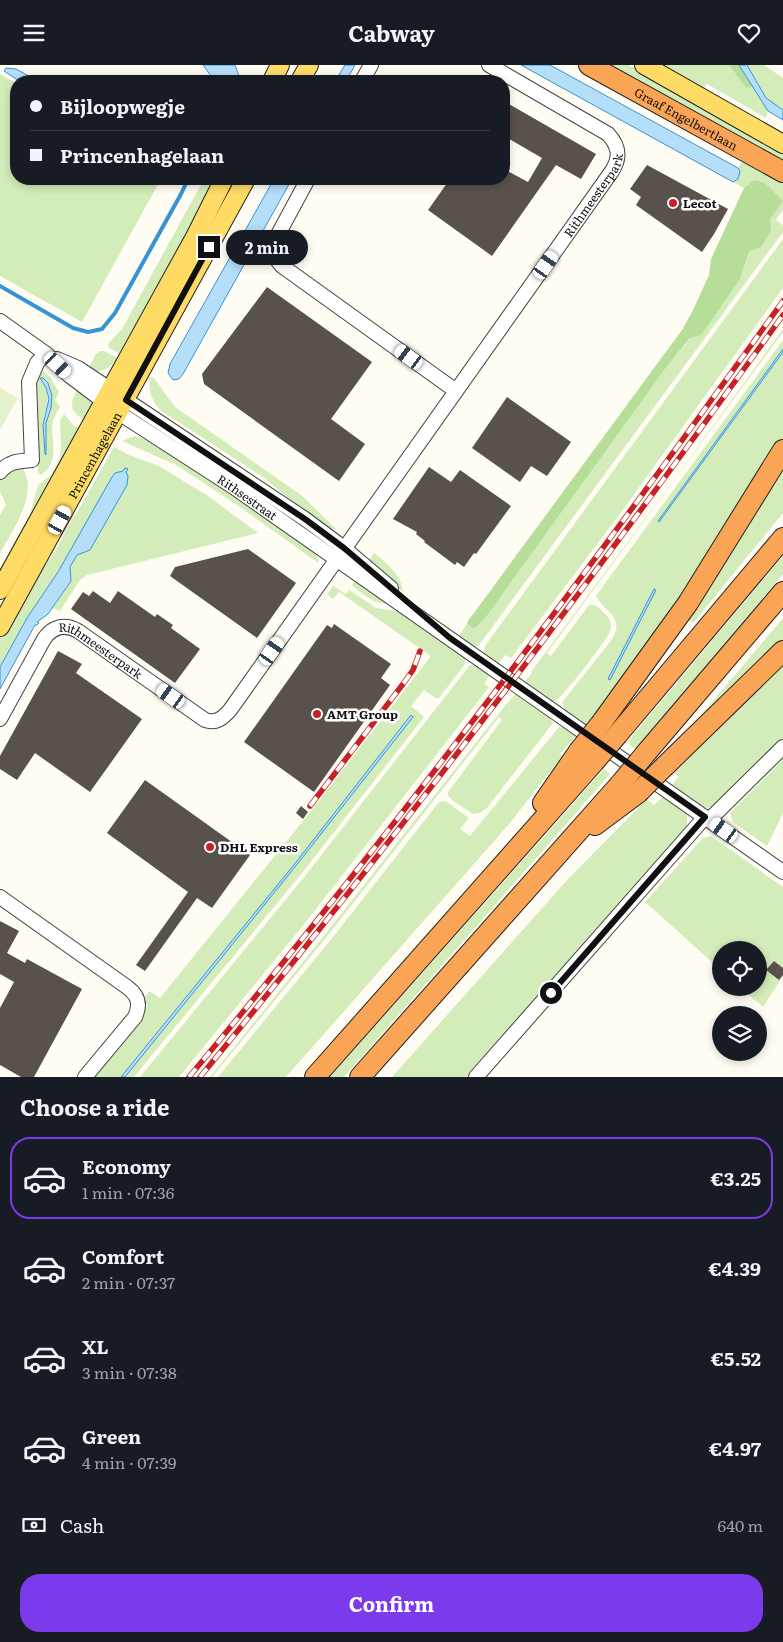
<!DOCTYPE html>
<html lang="en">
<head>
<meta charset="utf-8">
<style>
	:root { --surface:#171b24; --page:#242831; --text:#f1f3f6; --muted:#9ea1a6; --line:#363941; --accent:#7c3aed }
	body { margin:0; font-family:Literata,serif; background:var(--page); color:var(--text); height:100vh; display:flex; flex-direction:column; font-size:19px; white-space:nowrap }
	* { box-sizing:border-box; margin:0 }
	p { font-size:16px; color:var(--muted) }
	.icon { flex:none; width:28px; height:28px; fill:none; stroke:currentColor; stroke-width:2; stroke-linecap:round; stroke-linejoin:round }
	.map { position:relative; height:1012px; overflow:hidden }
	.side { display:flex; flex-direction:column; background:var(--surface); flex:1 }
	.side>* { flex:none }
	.hud { position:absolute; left:10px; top:10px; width:500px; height:110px; border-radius:20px; box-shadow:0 2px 8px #0003; display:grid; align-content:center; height:110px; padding:0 20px; background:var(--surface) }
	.controls { position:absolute; left:712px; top:876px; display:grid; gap:10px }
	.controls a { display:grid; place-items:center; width:55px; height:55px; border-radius:50%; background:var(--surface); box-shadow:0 2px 8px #0003; font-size:25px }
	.end { position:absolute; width:22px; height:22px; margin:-11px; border:6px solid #101010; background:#fff; box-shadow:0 0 0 2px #fff }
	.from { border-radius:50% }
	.bubble { position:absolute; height:35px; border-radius:18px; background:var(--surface); box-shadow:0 2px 8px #0003; font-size:16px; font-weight:700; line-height:35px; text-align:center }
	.car { position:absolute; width:15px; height:30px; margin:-15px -8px; border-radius:6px; box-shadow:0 0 4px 1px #0007; background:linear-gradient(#fff 24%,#345 0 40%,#fff 0 76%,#345 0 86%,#fff 0) }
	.hud b { display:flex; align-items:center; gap:18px; height:48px; font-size:19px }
	.hud b+b { border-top:1px solid var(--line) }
	.hud i { width:12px; height:12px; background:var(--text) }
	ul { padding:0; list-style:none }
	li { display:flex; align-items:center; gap:15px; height:82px; margin:0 10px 8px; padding:0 10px; border:2px solid transparent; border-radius:20px }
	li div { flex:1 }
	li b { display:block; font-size:19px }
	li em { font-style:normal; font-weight:700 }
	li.current { border-color:var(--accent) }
	li>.icon { width:45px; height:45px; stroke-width:1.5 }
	h2 { padding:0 20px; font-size:22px; line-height:60px }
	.pay { display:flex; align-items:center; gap:12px; height:55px; padding:0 20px; font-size:19px }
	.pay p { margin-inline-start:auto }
	.button { display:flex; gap:10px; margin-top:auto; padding:10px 20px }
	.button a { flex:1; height:58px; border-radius:20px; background:var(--accent); color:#fff; font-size:20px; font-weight:700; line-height:58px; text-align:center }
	header { display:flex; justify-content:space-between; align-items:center; height:65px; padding:0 20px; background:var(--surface); font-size:22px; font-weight:700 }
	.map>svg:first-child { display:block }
</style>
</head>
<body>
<header><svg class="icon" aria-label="menu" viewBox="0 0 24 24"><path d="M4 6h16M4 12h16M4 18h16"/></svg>Cabway<svg class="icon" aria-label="heart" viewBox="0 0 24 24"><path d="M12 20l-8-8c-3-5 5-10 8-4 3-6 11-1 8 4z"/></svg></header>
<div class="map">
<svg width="783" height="1012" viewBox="0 0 783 1012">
	<rect width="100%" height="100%" fill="#fffdf3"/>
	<!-- green -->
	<g fill="#d3ecba" fill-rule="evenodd">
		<path d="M602 0H628L641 6 783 86V95L689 48Z"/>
		<path d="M656 0H729L746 23 753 22 768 46 766 53 707 19 703 24Z"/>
		<path d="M747 0H764L783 13V45L766 33Z"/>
		<path d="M0 9 16 18V114H161L82 257 0 211Z"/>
		<path d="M744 93 783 115V145L776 155 783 160V167L479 580 474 583 458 572 467 559 474 564 486 552 665 304 740 214 749 187 761 182 754 115 744 123 733 117 738 114 740 106 738 103Z"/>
		<path d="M204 114H215L199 150 180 179 119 288 109 283 108 279 122 264Z"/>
		<path d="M783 174V223L622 446 511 593 505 590 498 599 483 589 485 581Z"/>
		<path d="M783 264V267L547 588 551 591 589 540C595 539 598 542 602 546 609 552 613 557 610 566 608 574 565 629 556 636L551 637 523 619 532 608 531 607 676 412Z"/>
		<path d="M783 275V373L701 506 594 651 585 661C576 655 561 648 563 636L610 577C627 552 606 549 596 531Z"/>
		<path d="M100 286H104L117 293C109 304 102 309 88 304L96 289Z"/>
		<path d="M41 304 50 312 59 327 55 335 60 342C56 349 52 356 52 365 53 381 58 399 41 410L38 407 34 322ZM40 315 50 323 51 343 46 358V390L45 389C44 380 43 370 43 361 44 342 55 334 40 315Z"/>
		<path d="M149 312 154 313 175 342 301 430 337 465 330 464 322 461 263 412 160 345C151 335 149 325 149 312Z"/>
		<path d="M78 323C92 334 95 340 87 357 70 347 68 340 78 323Z"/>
		<path d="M64 349 73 360 84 365 0 516V504L30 449 38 420 51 410 59 395 61 383 60 356Z"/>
		<path d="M135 371 155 378 311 482 319 495 317 497 237 440 176 400 122 376Z"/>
		<path d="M114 382 129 390 159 401 208 431 258 468 87 510 80 515 60 546 53 543 71 516C69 497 72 491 90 485L123 406 115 408 58 507 27 553 0 602V573L17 542 54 488Z"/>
		<path d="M22 402C40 427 12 466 0 488V450L6 440 0 426V412L9 403Z"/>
		<path d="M783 403V448L693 558 687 554 742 471Z"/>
		<path d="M374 488C388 499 401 510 403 527L367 498Z"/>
		<path d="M783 491V509L635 684 629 679 630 678 628 676Z"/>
		<path d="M356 514 392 539C373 539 366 532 352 520Z"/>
		<path d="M333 521 346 529 349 525 376 543 397 546 426 567 440 573 466 591 465 599 439 633H436L424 625 411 641 424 652 302 808 134 1012H93L142 953 147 941 145 932 149 926 160 933 311 746 431 591 339 527 333 534 327 529Z"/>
		<path d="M783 553V581L667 691Z"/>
		<path d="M470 600H477L491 608 484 619 489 622 309 853 179 1012H140L305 811Z"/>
		<path d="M783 600V677L718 739C711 743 706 744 699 741L671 721 679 712 674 708Z"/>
		<path d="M516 628 548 650 553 658 486 744 480 748 473 749 452 735 448 730V727L502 655 499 652 329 869 212 1012H210L327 867 508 637H509Z"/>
		<path d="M559 662 565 663 576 671 560 689 562 691 510 758 286 1012H218L333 872 439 737 443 736 447 737 469 753 460 764 470 771Z"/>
		<path d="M783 695V748L767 781 733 757 730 748Z"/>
		<path d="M604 704 610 709 344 1012H330Z"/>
		<path d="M663 731 687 749V763L470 1012H392L567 815 647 734 654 740Z"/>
		<path d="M711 771 783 822V911L763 942 741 923 759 922V885H721V905L645 837 703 773Z"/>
	</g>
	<!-- forest -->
	<g fill="#b6de98">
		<path d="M729 0H739L753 22 746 23Z"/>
		<path d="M754 115 765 118 783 136 770 154 771 166 761 182 749 187 740 214 701 270 690 273 665 304 486 552 474 564 467 559 468 556 682 265 693 245 709 210 711 194 744 123Z"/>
	</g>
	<!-- pitch -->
	<path fill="#e5f3cc" d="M0 323 18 333 0 365Z"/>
	<!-- water -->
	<g fill="#b5def9" stroke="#3893d4">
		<path d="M203 0H235L241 16H212L211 11Z"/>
		<path d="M345 0H355L346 16H335Z"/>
		<path d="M521 0H550L738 103 740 106 738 114 733 117Z"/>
		<path d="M739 0H747L766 33 783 45V55L768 46Z"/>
		<path d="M6 3 16 4 38 16H19L4 6Z"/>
		<path d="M274 114H292L183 309 179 314 173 315 168 308 170 299Z"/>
		<path d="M783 284V287L659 457 658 456Z"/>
		<path d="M40 313H43L48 318 52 331 51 343 46 358V390L45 389 43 360 49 334 46 323Z"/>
		<path d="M125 403 128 404 126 407 128 411 127 420 90 485 77 490 70 502 71 516 48 549 37 557 39 558 37 560H35L0 624V602L27 553 58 507 112 412 115 408 123 406Z"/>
		<path d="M654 524 656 525 610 615 608 614Z"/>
		<path d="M411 650 413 652 295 802 125 1012H121L293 801Z"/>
	</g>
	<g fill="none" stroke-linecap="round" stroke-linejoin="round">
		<!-- stream -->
		<path stroke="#3893d4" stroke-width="4" d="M0 221 73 263 88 267 102 264 115 248 181 129 188 114"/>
	</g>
	<!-- building -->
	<g fill="#59514c">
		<path d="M507 38 596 89 581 114 556 100 492 191 428 145 450 114H504V104L528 117 542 93 504 71V43Z"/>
		<path d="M647 100 728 144 714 169 702 187 636 140 641 132 630 124Z"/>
		<path d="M267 222 372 297 331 354 365 379 339 416 204 319 202 309Z"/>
		<path d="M507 332 571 377 547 411 531 401 520 417 472 383Z"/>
		<path d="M429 402 451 417 460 405 511 441 476 489 474 488 464 502 457 497 455 500 424 477 425 476 416 469 417 467 393 454Z"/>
		<path d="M248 484 296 518 257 573 170 511 175 502Z"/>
		<path d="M93 526 110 538 118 526 155 552 157 549 173 560 171 563 200 584 175 618 71 544 83 527 89 531Z"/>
		<path d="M334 559 391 599 381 613 390 620 314 727 244 677 327 560 332 563Z"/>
		<path d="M58 586 82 599 76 608 142 654 90 727 35 688 17 715 0 704V691Z"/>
		<path d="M145 715 250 790 212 843 197 833 145 906 136 900 188 827 107 768Z"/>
		<path d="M301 741 308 747 303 754 296 748Z"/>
		<path d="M0 856 19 866 7 888 25 898 27 894 82 924 34 1012H21L0 1000V943L14 917 0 909Z"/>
		<path d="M774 896 783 903V910L779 915 766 905Z"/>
	</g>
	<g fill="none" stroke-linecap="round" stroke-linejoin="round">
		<!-- minor casing -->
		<g stroke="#434343" stroke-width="16">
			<g id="minor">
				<path d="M362 16 371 0"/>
				<path d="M308 114 274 177C272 187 275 194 282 201L456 326"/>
				<path id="s1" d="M0 256 45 288 70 311 119 348 232 421 783 807"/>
				<path d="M57 294 78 303 305 454 344 483 391 523"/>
				<path d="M0 407C9 396 19 396 32 395L29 317 37 298 45 288"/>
				<path id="s2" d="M0 654 44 574C52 562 64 558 78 566L205 655C216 659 223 653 230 645L612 106C621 92 619 81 608 69L489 0"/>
				<path d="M709 755 783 682"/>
				<path d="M0 832 127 922C138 930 141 939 135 952L85 1012"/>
				<path d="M476 1012 705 752"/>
			</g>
		</g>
		<!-- major casing -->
		<g stroke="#212121" stroke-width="20">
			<g id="major">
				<path d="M644 0 783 79"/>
				<path d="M272 16 280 0"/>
				<path d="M300 16 309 0"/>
				<path d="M0 525 196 170 224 114"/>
				<path id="s3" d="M0 562 246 114"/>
			</g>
		</g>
		<!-- highway casing -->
		<g stroke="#212121" stroke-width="22">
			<g id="highway">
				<path id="s4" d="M589 0 783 107"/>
				<path d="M602 657 688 538 783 385"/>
				<path d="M618 669 783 473"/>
				<path d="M646 688 783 527"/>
				<path d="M665 701 783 586"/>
				<path d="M543 738 579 686"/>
				<path d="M595 760 638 728"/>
				<path d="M315 1012 594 697"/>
				<path d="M360 1012 622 717"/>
			</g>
		</g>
		<!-- minor -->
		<use href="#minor" stroke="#fff" stroke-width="14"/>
		<!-- major -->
		<use href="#major" stroke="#fedb64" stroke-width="18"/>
		<!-- highway -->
		<use href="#highway" stroke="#faa456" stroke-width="20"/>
		<!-- rail casing -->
		<g stroke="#c82025" stroke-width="5.5">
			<g id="rail">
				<path d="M310 741 403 619 413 605 420 586"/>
				<path d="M189 1012C398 762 593 500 783 236"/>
				<path d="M200 1012C403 765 596 510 783 250"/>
			</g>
		</g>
		<!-- rail -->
		<use href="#rail" stroke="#fff" stroke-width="4" stroke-dasharray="11" stroke-linecap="butt"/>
		<!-- highway-bridge casing -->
		<g stroke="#212121" stroke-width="22" stroke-linecap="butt">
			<g id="highway-bridge">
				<path d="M579 686 602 657"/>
				<path d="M594 697 618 669"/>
				<path d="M622 717 646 688"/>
				<path d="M638 728 665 701"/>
			</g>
		</g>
		<!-- highway-bridge -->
		<use href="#highway-bridge" stroke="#faa456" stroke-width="20"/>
	</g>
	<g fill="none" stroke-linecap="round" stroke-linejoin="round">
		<!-- route -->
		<path stroke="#101010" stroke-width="6" d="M209 182 126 335 305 454 344 483 450 573 705 752 551 928"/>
	</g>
	<!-- markers -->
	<g fill="#c82025" stroke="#fff" stroke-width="2">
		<circle cx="673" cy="138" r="5"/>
		<circle cx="317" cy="649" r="5"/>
		<circle cx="210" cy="782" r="5"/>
	</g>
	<g text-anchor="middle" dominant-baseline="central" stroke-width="5" stroke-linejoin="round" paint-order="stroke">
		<!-- street labels -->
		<g font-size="12" fill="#101010" stroke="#fff">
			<text stroke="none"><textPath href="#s4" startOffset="111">Graaf Engelbertlaan</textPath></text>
			<text stroke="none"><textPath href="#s2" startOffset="945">Rithmeesterpark</textPath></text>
			<text stroke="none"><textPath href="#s3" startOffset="196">Princenhagelaan</textPath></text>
			<text stroke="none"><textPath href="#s1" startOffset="304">Rithsestraat</textPath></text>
			<text stroke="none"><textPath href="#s2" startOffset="159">Rithmeesterpark</textPath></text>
		</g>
		<!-- poi labels -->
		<g font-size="12" font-weight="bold" fill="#101010" stroke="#fff" text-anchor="start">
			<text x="683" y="138">Lecot</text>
			<text x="327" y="649">AMT Group</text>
			<text x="220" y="782">DHL Express</text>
		</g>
	</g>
</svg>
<div class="controls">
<a><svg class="icon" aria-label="locate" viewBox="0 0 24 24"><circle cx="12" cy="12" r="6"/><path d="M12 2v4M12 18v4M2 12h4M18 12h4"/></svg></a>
<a><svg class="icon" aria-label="layers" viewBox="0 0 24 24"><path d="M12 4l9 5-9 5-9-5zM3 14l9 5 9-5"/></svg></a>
</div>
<i class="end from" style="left:551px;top:928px"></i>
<i class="end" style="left:209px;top:182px"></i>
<div class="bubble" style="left:226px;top:165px;width:82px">2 min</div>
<i class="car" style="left:546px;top:200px;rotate:35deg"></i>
<i class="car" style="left:409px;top:292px;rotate:306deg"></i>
<i class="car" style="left:58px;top:300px;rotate:133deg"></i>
<i class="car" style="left:60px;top:455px;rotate:29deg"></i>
<i class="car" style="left:272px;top:586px;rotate:35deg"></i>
<i class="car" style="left:171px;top:631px;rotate:305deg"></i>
<i class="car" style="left:724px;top:765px;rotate:305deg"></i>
<div class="hud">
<b><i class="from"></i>Bijloopwegje</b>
<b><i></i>Princenhagelaan</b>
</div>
</div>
<section class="side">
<h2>Choose a ride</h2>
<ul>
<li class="current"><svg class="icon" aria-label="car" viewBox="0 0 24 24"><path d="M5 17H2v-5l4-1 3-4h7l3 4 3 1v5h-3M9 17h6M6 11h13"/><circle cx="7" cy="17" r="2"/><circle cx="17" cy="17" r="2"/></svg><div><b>Economy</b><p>1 min · 07:36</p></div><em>€3.25</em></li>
<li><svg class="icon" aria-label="car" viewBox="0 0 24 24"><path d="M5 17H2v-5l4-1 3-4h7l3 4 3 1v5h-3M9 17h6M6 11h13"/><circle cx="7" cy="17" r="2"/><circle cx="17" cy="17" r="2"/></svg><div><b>Comfort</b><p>2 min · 07:37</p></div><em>€4.39</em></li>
<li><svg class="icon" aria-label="car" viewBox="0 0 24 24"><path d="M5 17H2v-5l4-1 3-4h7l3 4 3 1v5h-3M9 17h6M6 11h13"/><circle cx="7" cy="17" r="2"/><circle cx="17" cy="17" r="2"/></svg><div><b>XL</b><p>3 min · 07:38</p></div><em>€5.52</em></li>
<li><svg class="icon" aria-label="car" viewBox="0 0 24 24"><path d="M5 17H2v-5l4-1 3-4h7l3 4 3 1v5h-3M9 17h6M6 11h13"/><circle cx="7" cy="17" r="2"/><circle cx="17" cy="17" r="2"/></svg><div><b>Green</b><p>4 min · 07:39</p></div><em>€4.97</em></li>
</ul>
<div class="pay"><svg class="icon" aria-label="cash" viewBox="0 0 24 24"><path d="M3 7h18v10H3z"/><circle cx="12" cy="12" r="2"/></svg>Cash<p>640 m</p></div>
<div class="button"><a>Confirm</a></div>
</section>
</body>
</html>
